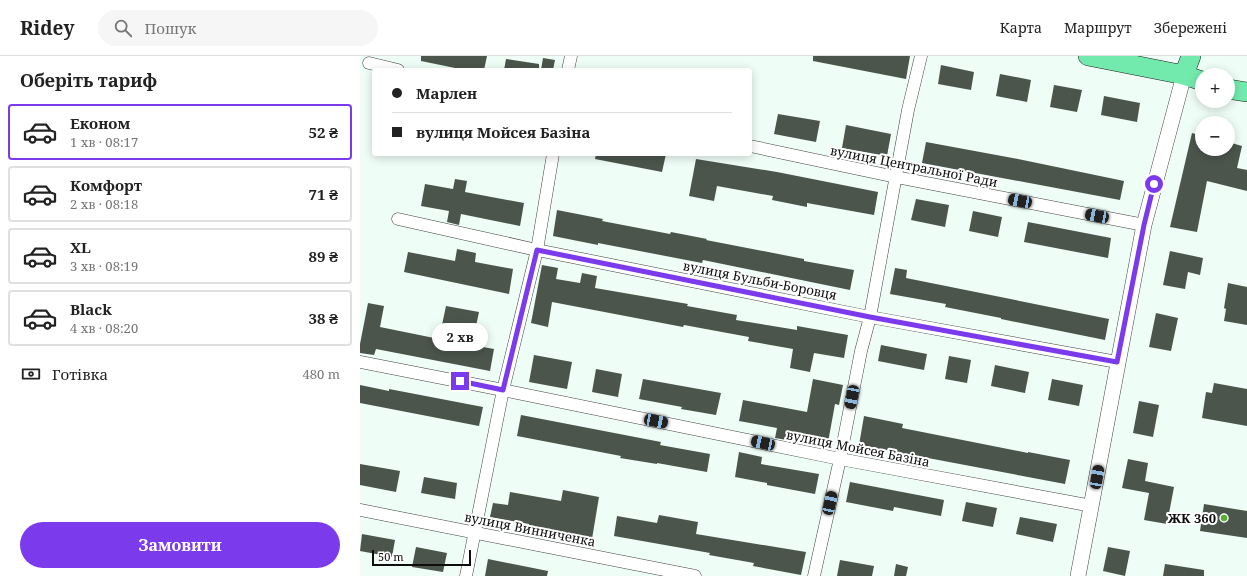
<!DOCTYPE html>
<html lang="uk">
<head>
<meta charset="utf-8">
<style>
	:root { --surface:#fff; --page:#f6f6f6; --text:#222; --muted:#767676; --line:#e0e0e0; --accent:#7c3aed }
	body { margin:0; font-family:"Noto Serif",serif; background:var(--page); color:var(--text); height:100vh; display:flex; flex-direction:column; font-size:15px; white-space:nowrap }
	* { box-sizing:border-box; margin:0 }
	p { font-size:13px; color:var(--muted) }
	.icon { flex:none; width:22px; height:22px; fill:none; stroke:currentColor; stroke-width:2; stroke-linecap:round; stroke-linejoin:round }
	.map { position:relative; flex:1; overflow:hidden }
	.drawer { display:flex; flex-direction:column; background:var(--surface); width:360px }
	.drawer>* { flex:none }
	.hud { position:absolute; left:12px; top:12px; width:380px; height:88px; border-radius:4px; box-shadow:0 2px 10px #0003; display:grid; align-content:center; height:88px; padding:0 20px; background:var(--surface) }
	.buttons { position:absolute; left:835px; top:12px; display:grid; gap:8px }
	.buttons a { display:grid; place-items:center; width:40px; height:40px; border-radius:50%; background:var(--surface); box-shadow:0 2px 10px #0003; font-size:20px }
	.scale { position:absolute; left:12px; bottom:10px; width:99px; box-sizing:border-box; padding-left:4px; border:2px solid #0d0d0d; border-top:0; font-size:11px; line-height:14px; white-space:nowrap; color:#0d0d0d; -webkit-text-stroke:3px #fff; paint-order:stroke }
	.end { position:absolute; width:18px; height:18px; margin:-9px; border:5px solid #7c3aed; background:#fff; box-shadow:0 0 0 2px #fff }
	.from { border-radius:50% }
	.bubble { position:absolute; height:28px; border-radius:14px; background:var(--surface); box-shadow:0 2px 10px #0003; font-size:13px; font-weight:700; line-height:28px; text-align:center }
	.car { position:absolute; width:12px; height:24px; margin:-12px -6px; border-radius:5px; box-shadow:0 0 3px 1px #0007; background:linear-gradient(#222 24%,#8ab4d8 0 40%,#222 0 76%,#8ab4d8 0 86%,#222 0) }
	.hud b { display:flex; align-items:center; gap:14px; height:38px; font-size:15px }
	.hud b+b { border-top:1px solid var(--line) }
	.hud i { width:10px; height:10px; background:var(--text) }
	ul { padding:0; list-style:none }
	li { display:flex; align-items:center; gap:12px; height:56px; margin:0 8px 6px; padding:0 12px; border:2px solid var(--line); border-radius:4px }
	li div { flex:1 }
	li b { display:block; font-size:15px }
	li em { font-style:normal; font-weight:700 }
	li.active { border-color:var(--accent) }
	li>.icon { width:36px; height:36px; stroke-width:1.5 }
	h2 { padding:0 20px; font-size:18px; line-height:48px }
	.pay { display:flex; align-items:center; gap:10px; height:44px; padding:0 20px; font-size:15px }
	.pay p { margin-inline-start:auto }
	.button { display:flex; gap:8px; margin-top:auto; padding:8px 20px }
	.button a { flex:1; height:46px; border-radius:24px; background:var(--accent); color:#fff; font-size:16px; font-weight:700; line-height:46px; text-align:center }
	header { display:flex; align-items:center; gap:24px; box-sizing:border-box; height:56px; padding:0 20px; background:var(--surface); border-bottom:1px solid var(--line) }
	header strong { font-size:19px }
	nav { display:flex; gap:22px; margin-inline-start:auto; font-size:14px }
	.search { width:280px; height:36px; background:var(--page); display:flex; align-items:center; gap:10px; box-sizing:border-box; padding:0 14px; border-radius:22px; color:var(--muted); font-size:15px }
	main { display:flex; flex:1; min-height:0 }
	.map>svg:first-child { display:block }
</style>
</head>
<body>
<header>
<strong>Ridey</strong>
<div class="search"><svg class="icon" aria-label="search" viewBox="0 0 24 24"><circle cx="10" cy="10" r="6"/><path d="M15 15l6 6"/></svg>Пошук</div>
<nav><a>Карта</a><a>Маршрут</a><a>Збережені</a></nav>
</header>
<main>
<section class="drawer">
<h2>Оберіть тариф</h2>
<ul>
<li class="active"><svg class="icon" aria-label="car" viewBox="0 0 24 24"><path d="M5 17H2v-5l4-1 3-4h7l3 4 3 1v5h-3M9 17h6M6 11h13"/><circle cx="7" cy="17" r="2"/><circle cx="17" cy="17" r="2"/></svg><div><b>Економ</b><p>1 хв · 08:17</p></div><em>52 ₴</em></li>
<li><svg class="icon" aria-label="car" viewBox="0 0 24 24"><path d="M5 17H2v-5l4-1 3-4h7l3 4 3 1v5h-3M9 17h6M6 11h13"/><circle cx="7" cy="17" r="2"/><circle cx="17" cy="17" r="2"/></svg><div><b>Комфорт</b><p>2 хв · 08:18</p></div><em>71 ₴</em></li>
<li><svg class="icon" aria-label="car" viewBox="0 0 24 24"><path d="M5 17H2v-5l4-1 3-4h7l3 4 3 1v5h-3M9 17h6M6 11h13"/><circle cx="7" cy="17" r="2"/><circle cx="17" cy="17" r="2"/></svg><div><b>XL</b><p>3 хв · 08:19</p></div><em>89 ₴</em></li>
<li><svg class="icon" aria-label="car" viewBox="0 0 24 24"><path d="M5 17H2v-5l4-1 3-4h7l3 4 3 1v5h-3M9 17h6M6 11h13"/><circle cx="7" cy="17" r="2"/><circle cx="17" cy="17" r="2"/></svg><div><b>Black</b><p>4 хв · 08:20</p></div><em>38 ₴</em></li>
</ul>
<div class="pay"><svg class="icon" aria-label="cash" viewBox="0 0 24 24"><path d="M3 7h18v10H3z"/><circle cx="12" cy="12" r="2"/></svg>Готівка<p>480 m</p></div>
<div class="button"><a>Замовити</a></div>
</section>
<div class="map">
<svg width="887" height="520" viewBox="0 0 887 520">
	<rect width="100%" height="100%" fill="#effdf7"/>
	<!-- building -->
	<g fill="#4b554c">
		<path d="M61 0H127L124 14H105L61 5Z"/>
		<path d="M453 0H550L546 23 453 5Z"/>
		<path d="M183 2 195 4 193 14H181Z"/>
		<path d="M146 3 179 8V14H144Z"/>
		<path d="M581 9 614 16 611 34 578 28Z"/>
		<path d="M640 18 671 24 667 46 636 40Z"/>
		<path d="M694 29 722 34 717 56 690 51Z"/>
		<path d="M744 40 780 47 777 66 741 59Z"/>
		<path d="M418 58 460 65 456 86 414 78Z"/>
		<path d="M486 69 531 78 527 100 482 92Z"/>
		<path d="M832 77 842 80V93H868V86L882 90 877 112 887 114V135L847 125 837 176 810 171Z"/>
		<path d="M566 86 658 103 764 125 760 144 562 107Z"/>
		<path d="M236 98H306L302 116 235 103Z"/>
		<path d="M336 103 417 116 518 136 514 159 447 147V151L412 144 413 140 357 130 354 145 329 140Z"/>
		<path d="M95 123 107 125 105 136 164 147 160 170 101 158 99 169 87 166 89 155 61 150 65 128 93 133Z"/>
		<path d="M556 143 589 149 585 171 551 164Z"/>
		<path d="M197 154 243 163 242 165 310 178 311 176 347 183 346 184 444 203V205L494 214 490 234 343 204 342 207 238 187V189L193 180Z"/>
		<path d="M613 155 642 161 638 181 609 175Z"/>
		<path d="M668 166 751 182 748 202 664 186Z"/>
		<path d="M97 193 116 197 115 206 153 213 149 238 44 216 48 196 95 205Z"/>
		<path d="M810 195 843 202 840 219 828 216 825 233 803 229Z"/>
		<path d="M182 209 198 212 196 223 220 227 222 217 237 220 235 232 328 248 327 250 377 259 376 264 437 274V270L488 279 484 302 454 297 450 316 430 312 433 293 388 285 389 281 324 269 323 271 192 246 188 271 171 267Z"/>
		<path d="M535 212 547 214 546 222 749 263 745 284 641 263V262L585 251 586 248 530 238Z"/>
		<path d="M868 227 887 231V269L864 265 866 253 864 252Z"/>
		<path d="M8 247 24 250 20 271 79 283 86 250 119 256 112 289 134 293 130 315 16 293 14 299 0 297V288Z"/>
		<path d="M796 257 818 262 811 295 789 291Z"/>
		<path d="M521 289 567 298 564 314 518 305Z"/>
		<path d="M174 299 212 306 207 333 169 326Z"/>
		<path d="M589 300 611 304 607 327 585 323Z"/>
		<path d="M635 309 669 316 665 337 631 330Z"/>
		<path d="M236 313 262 318 258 341 232 336Z"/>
		<path d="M283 323 361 337 356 359 321 353 322 351 279 343Z"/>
		<path d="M453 323 483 329 479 349 475 348 467 392 453 390 455 380 434 376 433 385 415 382 417 372 379 365 383 344 447 356Z"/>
		<path d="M692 323 723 329 719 350 688 344Z"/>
		<path d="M854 327 887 333V370L842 362 846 336 852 337Z"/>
		<path d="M0 329 29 335V333L123 351 119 370 0 347Z"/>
		<path d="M779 345 799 349 793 381 773 377Z"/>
		<path d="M161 359 301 386 300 389 350 398 347 416 297 407V408L260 402 261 400 157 380Z"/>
		<path d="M504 360 543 368 542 372 668 397V396L710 404 705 428 499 389Z"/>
		<path d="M379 396 402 401 401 408 459 418 455 438 407 429V427L375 421Z"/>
		<path d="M768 403 788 407 785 425 814 431 807 468 784 464 789 437 762 432Z"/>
		<path d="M0 408 40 415 36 436 0 429Z"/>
		<path d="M64 421 97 427 95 443 61 437Z"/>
		<path d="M490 426 584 444 581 460 534 451 533 455 486 446Z"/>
		<path d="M203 434 239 441 232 483 169 472V468L130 461 133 447 148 449 150 436 201 445Z"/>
		<path d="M606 446 637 452 633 471 602 465Z"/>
		<path d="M844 448 887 455V482L840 475Z"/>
		<path d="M299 459 338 466 336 478 446 496 441 519 393 510 394 507 349 499 350 497 254 480 257 460 297 467Z"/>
		<path d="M660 461 697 468 693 486 656 478Z"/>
		<path d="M2 478 35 484 32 501 0 495Z"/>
		<path d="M56 491 87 497 83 516 52 511Z"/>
		<path d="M748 491 770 495 765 520 743 515Z"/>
		<path d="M128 503 188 515 187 520H125Z"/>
		<path d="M480 504 514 510 512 520H477Z"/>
		<path d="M536 508 548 511 546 520H534Z"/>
		<path d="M805 508 844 514V520H803Z"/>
	</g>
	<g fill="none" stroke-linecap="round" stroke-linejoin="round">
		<!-- minor casing -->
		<g stroke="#404040" stroke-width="13">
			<g id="minor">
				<path d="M9 7 38 14"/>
				<path d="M208 14 211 0"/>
				<path d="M390 90 536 121 784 169"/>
				<path d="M38 163 177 194 510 261 757 306"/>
				<path d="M0 306 143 334 480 403 732 450"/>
				<path d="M0 454 335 520"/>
				<path d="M106 520 143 334 177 194 193 98"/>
				<path d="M454 520 480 403 501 295 510 261 548 54 561 0"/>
			</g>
		</g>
		<!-- tertiary casing -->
		<g stroke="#404040" stroke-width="16">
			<path id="tertiary" d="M718 520 784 169 824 19"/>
		</g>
		<!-- primary casing -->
		<g stroke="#1e1e1e" stroke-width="20">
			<g id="primary">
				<path d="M728 0 824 19 842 25"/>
				<path d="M824 19 831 0"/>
				<path d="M868 33 887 36"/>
			</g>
		</g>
		<!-- minor -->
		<use href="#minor" stroke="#fff" stroke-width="12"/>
		<!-- tertiary -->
		<use href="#tertiary" stroke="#fff" stroke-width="15"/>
		<!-- primary -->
		<use href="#primary" stroke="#73eaad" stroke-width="19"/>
	</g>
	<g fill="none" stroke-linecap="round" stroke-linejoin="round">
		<!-- route -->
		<path stroke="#7c3aed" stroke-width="5" d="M100 325 143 334 177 194 510 261 757 306 784 169 794 128"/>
	</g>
	<!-- markers -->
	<circle fill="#5aae34" stroke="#fff" stroke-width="1.5" cx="864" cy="462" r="4"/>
	<g text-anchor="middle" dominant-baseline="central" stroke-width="4" stroke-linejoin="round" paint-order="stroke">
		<!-- street labels -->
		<g font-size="13" fill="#0d0d0d" stroke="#fff">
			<text transform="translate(554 110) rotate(11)">вулиця Центральної Ради</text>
			<text transform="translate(400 224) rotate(11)">вулиця Бульби-Боровця</text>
			<text transform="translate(498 392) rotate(11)">вулиця Мойсея Базіна</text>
			<text transform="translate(170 473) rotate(11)">вулиця Винниченка</text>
		</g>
		<!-- poi labels -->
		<g font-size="13" font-weight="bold" fill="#0d0d0d" stroke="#fff" text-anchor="end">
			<text x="856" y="462">ЖК 360</text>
		</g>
	</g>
</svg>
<div class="buttons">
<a>+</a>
<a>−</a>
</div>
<div class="scale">50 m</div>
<i class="end from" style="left:794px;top:128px"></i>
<i class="end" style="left:100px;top:325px"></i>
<div class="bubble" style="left:72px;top:267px;width:56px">2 хв</div>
<i class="car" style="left:660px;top:145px;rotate:281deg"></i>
<i class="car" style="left:737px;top:160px;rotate:281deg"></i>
<i class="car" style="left:492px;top:341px;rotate:191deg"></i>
<i class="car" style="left:296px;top:365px;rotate:101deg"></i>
<i class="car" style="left:403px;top:387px;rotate:282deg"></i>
<i class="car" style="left:737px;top:421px;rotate:10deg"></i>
<i class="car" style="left:470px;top:447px;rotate:12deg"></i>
<div class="hud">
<b><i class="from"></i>Марлен</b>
<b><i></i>вулиця Мойсея Базіна</b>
</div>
</div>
</main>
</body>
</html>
